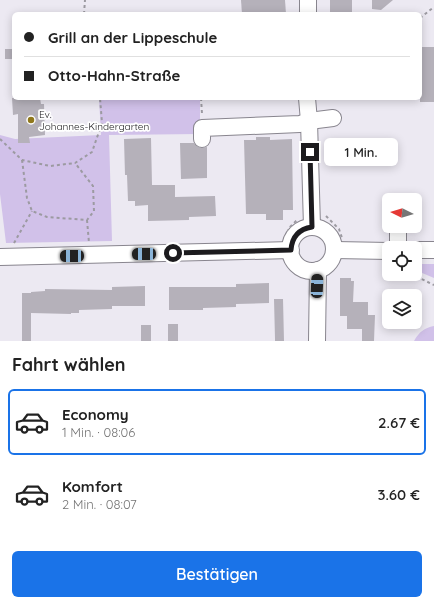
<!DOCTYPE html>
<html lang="de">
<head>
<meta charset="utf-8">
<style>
	:root { --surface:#fff; --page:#f6f6f6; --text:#222; --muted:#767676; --line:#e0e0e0; --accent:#1a73e8 }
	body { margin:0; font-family:Quicksand,sans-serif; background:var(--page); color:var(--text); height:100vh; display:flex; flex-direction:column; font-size:15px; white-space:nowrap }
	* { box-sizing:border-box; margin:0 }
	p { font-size:13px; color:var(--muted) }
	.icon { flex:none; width:22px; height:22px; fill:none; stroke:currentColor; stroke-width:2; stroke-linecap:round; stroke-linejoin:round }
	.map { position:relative; height:341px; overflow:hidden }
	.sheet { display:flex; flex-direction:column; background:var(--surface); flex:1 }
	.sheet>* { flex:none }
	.guide { position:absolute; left:12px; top:12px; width:410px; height:88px; border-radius:6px; box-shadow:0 2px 10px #0003; display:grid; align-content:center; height:88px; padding:0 12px; background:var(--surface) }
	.needle { width:26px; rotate:275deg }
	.buttons { position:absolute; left:382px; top:193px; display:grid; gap:8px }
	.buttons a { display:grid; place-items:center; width:40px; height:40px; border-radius:6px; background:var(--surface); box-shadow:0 2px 10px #0003; font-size:20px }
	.end { position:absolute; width:18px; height:18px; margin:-9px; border:5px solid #1c1b1e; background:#fff; box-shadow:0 0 0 2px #fff }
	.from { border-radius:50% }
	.bubble { position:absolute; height:28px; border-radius:6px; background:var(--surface); box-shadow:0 2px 10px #0003; font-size:13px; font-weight:600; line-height:28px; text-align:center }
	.car { position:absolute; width:12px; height:24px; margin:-12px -6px; border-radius:5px; box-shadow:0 0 3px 1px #0007; background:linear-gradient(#222 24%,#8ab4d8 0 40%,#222 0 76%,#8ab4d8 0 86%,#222 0) }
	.guide b { display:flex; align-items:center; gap:14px; height:38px; font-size:15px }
	.guide b+b { border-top:1px solid var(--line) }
	.guide i { width:10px; height:10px; background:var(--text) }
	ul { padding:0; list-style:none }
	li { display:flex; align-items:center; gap:12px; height:66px; margin:0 8px 6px; padding:0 4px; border:2px solid transparent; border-radius:6px }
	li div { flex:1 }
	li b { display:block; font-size:15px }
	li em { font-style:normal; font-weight:600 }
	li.on { border-color:var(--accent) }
	li>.icon { width:36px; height:36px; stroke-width:1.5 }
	h2 { padding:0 12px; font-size:18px; line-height:48px }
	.button { display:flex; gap:8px; margin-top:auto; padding:8px 12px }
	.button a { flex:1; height:46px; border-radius:6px; background:var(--accent); color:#fff; font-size:16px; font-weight:600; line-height:46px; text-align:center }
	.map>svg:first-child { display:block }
</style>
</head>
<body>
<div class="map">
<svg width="434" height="341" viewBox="0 0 434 341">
	<rect width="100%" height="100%" fill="#ece9f2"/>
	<!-- green -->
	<g fill="#d1c1e9">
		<path d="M99 98H200V134L109 135 112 241 6 243 0 194V135L15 139 101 135Z"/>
		<path d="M415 264H434V278L415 270Z"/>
		<path d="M434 326V341H414C419 332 424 328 434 326Z"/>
	</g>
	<!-- building -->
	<g fill="#b5b1ba">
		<path d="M241 0H285L286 14H242Z"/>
		<rect x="330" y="0" width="22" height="14"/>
		<path d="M372 0H393L381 10 372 9Z"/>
		<rect x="420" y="47" width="14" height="55"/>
		<rect x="5" y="49" width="9" height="10"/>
		<path d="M12 98H40L41 104H44L45 135 29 137 30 143H18V114L13 115Z"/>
		<path d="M256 137H270V140L292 139 293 210H283V220H266V214H246L244 140H256Z"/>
		<path d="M151 138 152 185H175V197L215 196 216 216 189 217V220L148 221V205L135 206V201H128L127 175H125L124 139Z"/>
		<path d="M180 143H194L198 147 202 148 207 147V178L181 179Z"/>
		<path d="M340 278H351V281H354L353 302H368V315H375L374 341H362V329H347V316H340Z"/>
		<path d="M269 283V303L236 304V307L203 308V310H169V287H236V284Z"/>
		<path d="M145 286V306H112V309L79 310V313H71V314L31 313V341H22V293H31V292L45 291V289L112 290V287Z"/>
		<path d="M274 299H283L284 341H275V339Z"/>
		<rect x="168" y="324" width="10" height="17"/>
		<rect x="141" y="325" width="10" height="16"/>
	</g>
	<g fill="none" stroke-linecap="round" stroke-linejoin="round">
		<!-- minor casing -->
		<g stroke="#88858e" stroke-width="18">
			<g id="minor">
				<path d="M308 14V0"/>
				<path d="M307 98 309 121 312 227"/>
				<path d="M202 139V128L300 124 309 121 333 118"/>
				<circle cx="312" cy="249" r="22"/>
				<path d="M398 248V226"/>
				<path d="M335 250 389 251"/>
				<path d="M415 250H434"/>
				<path d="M0 257 291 250"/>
				<path d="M317 341 318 270"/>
			</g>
		</g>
		<!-- path -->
		<g stroke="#9c9aa1" stroke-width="2" stroke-dasharray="3 3" stroke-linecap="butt">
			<path d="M84 14 85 0"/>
			<path d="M420 18 434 7"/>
			<path d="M201 98 202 114"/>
			<path d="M0 139 22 160 50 166 75 163 92 152 102 123 100 98"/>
			<path d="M22 160 27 198 32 211 47 217 87 220 94 211 93 186 75 163"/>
			<path d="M326 216 339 229 342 238"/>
			<path d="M87 220 89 243"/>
			<path d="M285 238 289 228 298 219"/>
			<path d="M14 243 32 211"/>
			<path d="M411 274 434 285"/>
		</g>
		<!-- minor -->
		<use href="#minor" stroke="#fff" stroke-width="16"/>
	</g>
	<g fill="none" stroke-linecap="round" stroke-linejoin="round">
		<!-- route -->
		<path stroke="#1c1b1e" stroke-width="5" d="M173 253 291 250C292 236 299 229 312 227L310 152"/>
	</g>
	<!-- markers -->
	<circle fill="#90781d" stroke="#fff" stroke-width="1.5" cx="31" cy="120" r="4"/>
	<g text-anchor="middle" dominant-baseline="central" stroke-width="3.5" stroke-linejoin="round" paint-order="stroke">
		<!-- poi labels -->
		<g font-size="10" fill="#1c1b1e" stroke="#fff" text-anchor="start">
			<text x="39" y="114">Ev.<tspan x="39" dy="12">Johannes-Kindergarten</tspan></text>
		</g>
	</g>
</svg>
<div class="buttons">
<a><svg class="needle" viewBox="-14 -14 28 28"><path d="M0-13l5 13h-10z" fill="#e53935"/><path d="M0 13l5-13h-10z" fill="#767676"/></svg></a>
<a><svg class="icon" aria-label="locate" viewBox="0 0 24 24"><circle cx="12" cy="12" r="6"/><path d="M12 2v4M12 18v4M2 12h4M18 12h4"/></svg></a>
<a><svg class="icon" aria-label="layers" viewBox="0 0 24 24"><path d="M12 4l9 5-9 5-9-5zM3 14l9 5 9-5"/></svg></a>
</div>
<i class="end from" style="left:173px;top:253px"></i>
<i class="end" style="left:310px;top:152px"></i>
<div class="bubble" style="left:324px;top:138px;width:74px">1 Min.</div>
<i class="car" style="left:144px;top:254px;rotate:269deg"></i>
<i class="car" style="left:72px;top:256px;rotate:269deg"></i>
<i class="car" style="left:317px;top:286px;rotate:2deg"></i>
<div class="guide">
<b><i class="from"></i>Grill an der Lippeschule</b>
<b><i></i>Otto-Hahn-Straße</b>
</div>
</div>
<section class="sheet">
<h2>Fahrt wählen</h2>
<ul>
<li class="on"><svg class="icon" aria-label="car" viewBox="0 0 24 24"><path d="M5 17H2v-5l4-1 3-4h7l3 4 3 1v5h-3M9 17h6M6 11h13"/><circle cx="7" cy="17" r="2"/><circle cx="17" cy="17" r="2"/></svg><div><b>Economy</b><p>1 Min. · 08:06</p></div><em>2.67 €</em></li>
<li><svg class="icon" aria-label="car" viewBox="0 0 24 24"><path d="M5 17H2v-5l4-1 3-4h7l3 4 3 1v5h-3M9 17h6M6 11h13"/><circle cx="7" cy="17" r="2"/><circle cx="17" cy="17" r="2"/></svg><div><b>Komfort</b><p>2 Min. · 08:07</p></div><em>3.60 €</em></li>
</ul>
<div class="button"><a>Bestätigen</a></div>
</section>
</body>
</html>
